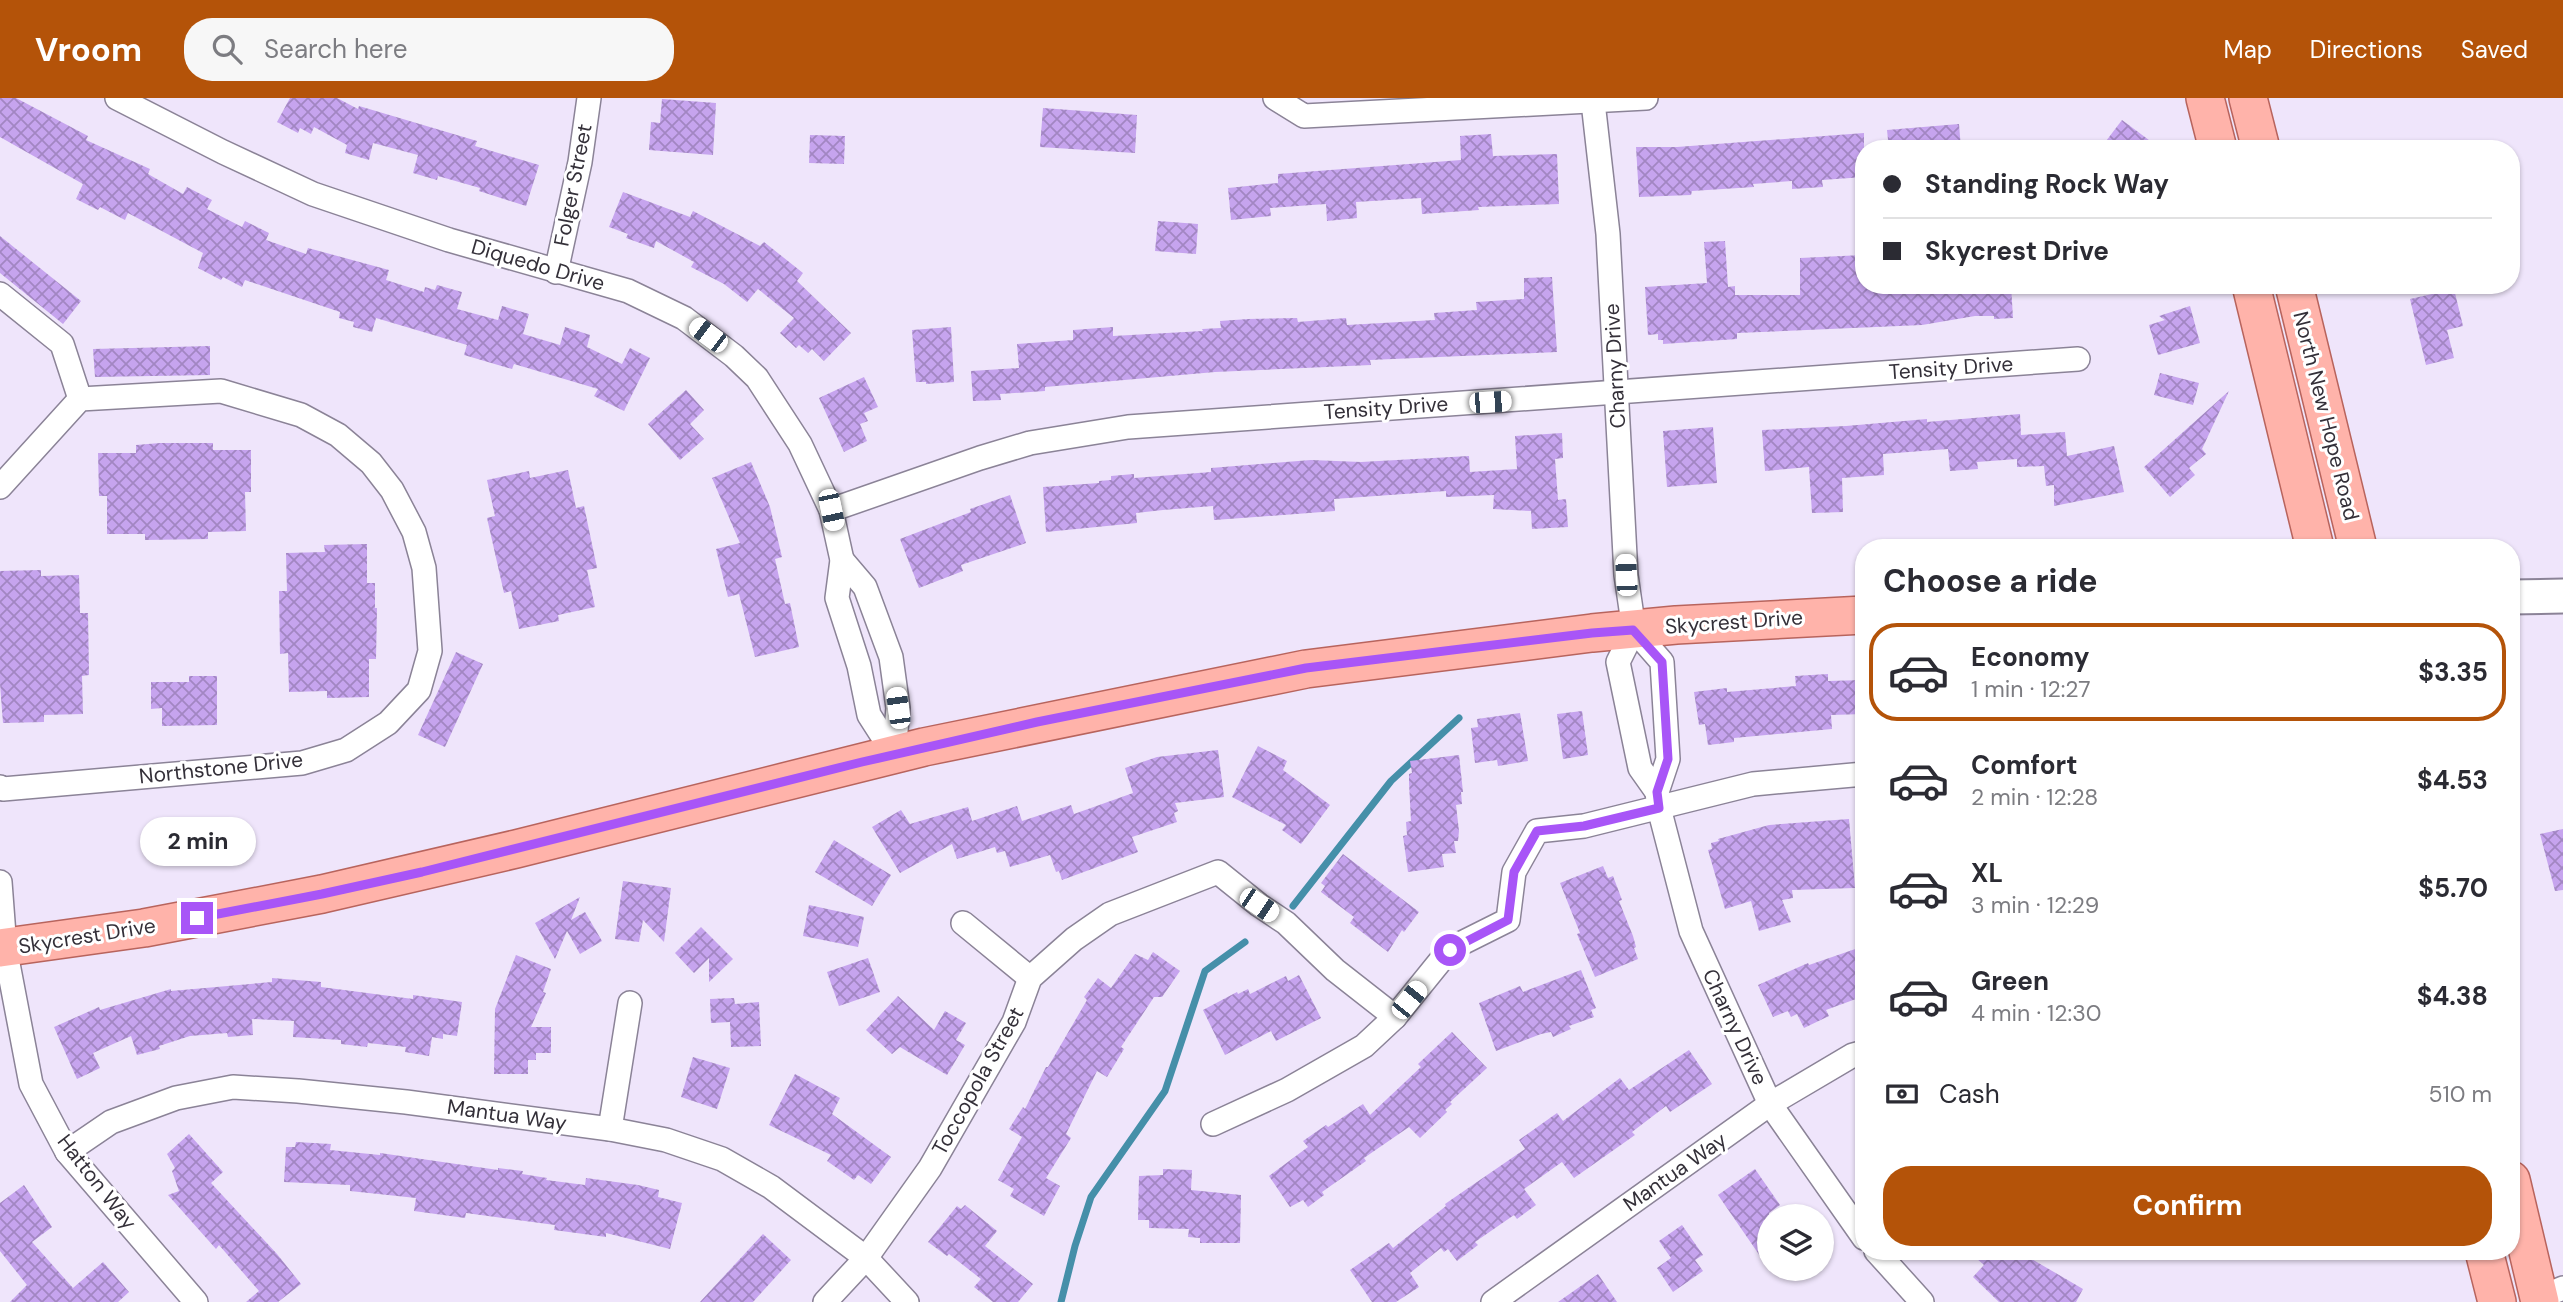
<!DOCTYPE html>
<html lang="en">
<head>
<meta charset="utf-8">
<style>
	:root { --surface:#fff; --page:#f7f7f7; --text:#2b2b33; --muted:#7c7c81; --line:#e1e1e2; --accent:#b45309 }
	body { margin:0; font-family:"DM Sans",sans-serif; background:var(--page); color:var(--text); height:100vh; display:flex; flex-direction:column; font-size:26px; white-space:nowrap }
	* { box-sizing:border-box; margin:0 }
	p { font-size:23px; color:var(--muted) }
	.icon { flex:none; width:38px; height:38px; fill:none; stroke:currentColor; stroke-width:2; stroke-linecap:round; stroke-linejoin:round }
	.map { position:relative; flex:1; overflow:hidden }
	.side { position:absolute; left:1855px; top:441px; width:665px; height:721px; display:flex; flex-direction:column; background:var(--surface); border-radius:28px; box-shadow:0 2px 5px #0004 }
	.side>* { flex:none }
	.banner { position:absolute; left:1855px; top:42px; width:665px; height:154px; border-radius:28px; box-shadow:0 2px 5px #0004; display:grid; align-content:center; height:154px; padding:0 28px; background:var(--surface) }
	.buttons { position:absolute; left:1757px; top:1106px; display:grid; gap:14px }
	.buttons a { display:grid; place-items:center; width:77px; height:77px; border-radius:50%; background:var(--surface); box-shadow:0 2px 5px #0004; font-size:35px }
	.end { position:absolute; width:32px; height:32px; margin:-16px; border:9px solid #a855f7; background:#fff; box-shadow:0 0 0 4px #fff }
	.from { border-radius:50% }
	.bubble { position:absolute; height:49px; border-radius:24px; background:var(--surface); box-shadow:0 2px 5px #0004; font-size:23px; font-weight:700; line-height:49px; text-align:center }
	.car { position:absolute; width:21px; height:42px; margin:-21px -10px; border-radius:9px; box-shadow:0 0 5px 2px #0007; background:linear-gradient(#fff 24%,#345 0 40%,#fff 0 76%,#345 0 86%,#fff 0) }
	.banner b { display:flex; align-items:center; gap:24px; height:66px; font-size:26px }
	.banner b+b { border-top:2px solid var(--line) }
	.banner i { width:18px; height:18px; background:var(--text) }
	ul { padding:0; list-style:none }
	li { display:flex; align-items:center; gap:21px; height:98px; margin:0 14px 10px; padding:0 14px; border:4px solid transparent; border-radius:28px }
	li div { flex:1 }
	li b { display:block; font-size:26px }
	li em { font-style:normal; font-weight:700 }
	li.selected { border-color:var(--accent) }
	li>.icon { width:63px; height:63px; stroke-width:1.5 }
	h2 { padding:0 28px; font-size:32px; line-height:84px }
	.pay { display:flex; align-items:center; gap:18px; height:77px; padding:0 28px; font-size:26px }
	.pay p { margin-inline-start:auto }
	.button { display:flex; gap:14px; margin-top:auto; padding:14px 28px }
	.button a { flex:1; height:80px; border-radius:28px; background:var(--accent); color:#fff; font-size:28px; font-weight:700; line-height:80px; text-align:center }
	header { display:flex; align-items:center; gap:42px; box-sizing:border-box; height:98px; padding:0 35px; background:var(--accent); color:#fff }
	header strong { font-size:33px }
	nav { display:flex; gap:38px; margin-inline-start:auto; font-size:24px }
	.search { width:490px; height:63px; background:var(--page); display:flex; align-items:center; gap:18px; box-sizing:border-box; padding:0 24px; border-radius:28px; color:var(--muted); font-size:26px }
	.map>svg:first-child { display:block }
</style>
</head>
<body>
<header>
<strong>Vroom</strong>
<div class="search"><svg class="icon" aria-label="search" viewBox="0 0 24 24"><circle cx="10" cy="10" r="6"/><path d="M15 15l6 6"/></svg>Search here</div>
<nav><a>Map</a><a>Directions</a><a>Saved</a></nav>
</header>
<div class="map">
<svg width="2563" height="1204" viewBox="0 0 2563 1204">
	<defs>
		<pattern id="building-cross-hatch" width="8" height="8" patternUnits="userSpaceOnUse" patternTransform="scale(1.75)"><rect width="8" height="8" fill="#c6a4ee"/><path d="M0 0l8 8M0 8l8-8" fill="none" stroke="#a286c2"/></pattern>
	</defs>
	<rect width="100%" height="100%" fill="#efe5fb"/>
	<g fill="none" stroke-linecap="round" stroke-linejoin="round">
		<!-- stream -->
		<g stroke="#458fa9" stroke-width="7">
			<path d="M1293 808 1391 683 1459 620"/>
			<path d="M1061 1204 1075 1148 1091 1099 1165 993 1205 873 1245 844"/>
		</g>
	</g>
	<!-- building -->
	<g fill="url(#building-cross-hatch)">
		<path d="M0 0H16L88 38 86 42 150 71 148 76 183 96 187 89 212 102 207 111 242 129 245 123 269 135 266 142 306 156 308 150 389 172 386 182 424 194 425 189 435 192 437 187 462 194 457 211 498 222 502 208 529 216 523 236 560 247 565 229 590 237 587 249 622 266 630 250 650 260 624 313 594 298 598 291 514 266 512 271 464 257 467 247 376 220 372 234 353 229 354 224 339 220 340 214 245 182 242 189 223 179 221 182 198 170 203 155 128 115 125 122 100 109 98 112 76 101 83 86 0 39Z"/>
		<path d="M290 0H337L358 11 359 8 477 43 475 48 539 67 526 108 479 93 480 90 438 78 437 82 413 75 418 57 373 45 369 62 345 55 347 47 314 29 311 36 300 30 298 35 277 24Z"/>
		<path d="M662 1 716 5 713 57 649 52 651 24 660 25Z"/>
		<path d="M1043 10 1137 17 1135 55 1040 49Z"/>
		<path d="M2122 22 2161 51H2100Z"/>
		<path d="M1959 26 1961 51H1889L1887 32Z"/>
		<path d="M1864 35V79L1822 82 1823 89 1792 91V83L1753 86 1754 89 1692 93 1691 97 1639 99 1636 49H1677Z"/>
		<path d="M1491 36 1493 58 1557 56 1559 106 1478 109 1479 112 1422 116 1421 100 1356 104 1357 120 1327 123 1326 106 1270 110 1271 118 1231 122 1228 90 1278 85V76L1461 62 1460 38Z"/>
		<path d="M810 37 845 38 844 66 809 65Z"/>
		<path d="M623 94 690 119 693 113 760 148 764 144 803 175 797 183 851 235 824 263 812 251 808 255 799 247 796 250 780 235 794 220 758 191 747 204 724 186 691 169 694 164 656 143 654 150 626 140 628 136 609 129Z"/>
		<path d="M1158 123 1198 126 1196 156 1155 153Z"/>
		<path d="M0 138 81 203 63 226 0 175Z"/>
		<path d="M1725 143 1728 189 1735 188V197H1800V160L1863 157V185L1864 187H1873V194L1937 190 1936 187H2011L2013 220 1994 221V218H1975L1922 227 1737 235V241L1663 246V242H1658V236L1648 237 1645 189 1707 185 1704 144Z"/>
		<path d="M1552 179 1557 254 1370 262 1371 267 1215 274 1045 289V293L1000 296 1001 302 973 303 971 273 1019 270 1017 246 1073 242V232L1113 229V238L1203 233 1202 231 1221 230 1220 223 1248 221 1297 220 1298 224 1346 220 1347 227 1435 222 1434 215 1477 212 1476 204 1524 201V180Z"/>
		<path d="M2454 191 2463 228 2447 232 2454 260 2426 267 2410 201Z"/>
		<path d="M2190 208 2200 245 2158 257 2149 227 2165 222 2159 218Z"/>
		<path d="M951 229 954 284 926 286V284H916L912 232Z"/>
		<path d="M210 248V277L95 279 93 251Z"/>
		<path d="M2160 275 2199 285 2193 307 2154 297Z"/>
		<path d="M864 279 878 309 864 315 868 323 860 326 867 343 844 354 819 300Z"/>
		<path d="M686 292 704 312 690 326 704 341 680 362 648 326Z"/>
		<path d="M2229 293 2202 351 2206 356 2189 370 2195 377 2170 399 2144 369Z"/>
		<path d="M2020 316 2021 337 2065 334 2067 358 2114 348 2124 394 2054 408V387L2046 388 2044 368 2017 369V361L1977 364 1978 371 1950 373 1948 351 1883 356 1884 377 1842 380 1843 414 1812 415 1809 369 1765 373 1762 332 1846 328 1927 321V324Z"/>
		<path d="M1713 329 1717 385 1667 389 1663 333Z"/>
		<path d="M1562 335 1563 360 1555 361 1558 402 1566 401 1568 429 1532 431 1531 413 1493 411 1494 397 1446 399V393L1334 401 1335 413 1242 420 1214 422 1213 408 1163 412 1136 415 1137 425 1046 434 1043 389 1099 385V383L1111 382V378L1134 376V380L1211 374V370L1311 362 1361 364 1469 358 1470 374 1517 371 1515 338Z"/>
		<path d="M160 345H213V352H251V394H245L246 433 208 434V441L145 442V436H107V398H99L98 355H136V347Z"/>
		<path d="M751 364 770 409 782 459 775 461 785 506 790 505 799 549 755 559 739 496 728 499 716 451 740 445 712 380Z"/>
		<path d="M568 372 576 410 584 408 597 470 587 472 595 509 558 517 559 523 519 531 511 493 504 495 487 420 495 418 487 382 529 373 530 380Z"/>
		<path d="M1010 397 1026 445 961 467 963 473 919 490 900 441 971 414 970 411Z"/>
		<path d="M367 446V485H375V510H377L376 561H369V599L327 600V593L289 594 288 555 280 556 279 493H287L286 455 325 454 324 447Z"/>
		<path d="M41 472V478L79 477 80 515H88L89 577 82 578 83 616 44 617V624L3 625 0 586V473Z"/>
		<path d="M456 554 483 566 445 649 418 637Z"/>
		<path d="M1828 576V583L1864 582V616L1831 617 1832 631 1734 640V644L1708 647 1705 626 1699 627 1694 594 1727 590V594L1796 588 1795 578Z"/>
		<path d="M189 578H217V627L162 628V610L151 611V584H189Z"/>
		<path d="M1582 613 1588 657 1563 661 1557 616Z"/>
		<path d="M1520 615 1528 663 1498 668 1497 662 1475 665 1471 630 1478 629 1477 621Z"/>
		<path d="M1258 648 1287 663 1283 672 1330 707 1301 746 1282 732 1286 727 1232 699Z"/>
		<path d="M1218 652 1224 699 1175 705 1178 713 1174 715 1177 724 1132 739 1138 754 1062 782 1059 773 1056 774 1050 757 1010 769 1005 753 997 755 995 749 957 761 952 746 900 775 872 729 901 712 910 726 968 709 972 723 1017 708 1022 723 1071 707 1074 716 1133 695 1125 670 1157 659Z"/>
		<path d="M1459 657 1463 694H1461L1462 706 1456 707 1459 733 1458 743H1454L1456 755 1442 756 1444 769 1408 774 1403 738 1407 737 1406 724 1411 723 1409 685V676L1412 675 1410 663Z"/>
		<path d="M1849 721 1855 790 1792 792 1793 800 1782 802 1791 824 1759 833 1751 803 1725 811 1708 752 1712 751 1711 745 1719 743 1718 741 1769 727Z"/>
		<path d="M2563 731V792L2555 793 2540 736Z"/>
		<path d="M834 742 891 777 872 808 815 774Z"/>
		<path d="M1343 756 1419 814 1404 834 1402 832 1388 854 1350 825 1354 819 1321 794 1325 788 1321 785Z"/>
		<path d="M1603 768 1608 780 1613 778 1622 802 1619 803 1633 838 1636 849 1634 850 1638 861 1595 879 1577 836 1580 835 1560 785Z"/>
		<path d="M623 783 671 790 664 844 643 822 639 844 615 841Z"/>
		<path d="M580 799 571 822 585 814 602 843 580 856 567 833 555 861 535 825Z"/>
		<path d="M809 807 864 819 858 849 803 838Z"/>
		<path d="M701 829 733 861 709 884V860L694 875 675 855Z"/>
		<path d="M1864 848V898L1826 912 1829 918 1804 930 1797 916 1791 919 1788 913 1773 919 1758 887 1808 865 1809 867Z"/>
		<path d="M1153 854 1180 873 1162 899H1154L1121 949 1124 951 1107 979 1097 973 1066 1036 1071 1040 1046 1080 1060 1088 1044 1118 1010 1098 1014 1091 998 1082 1022 1039 1009 1031 1023 1009 1025 1011 1046 969H1048L1087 902 1084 899 1098 880 1111 890 1135 856 1148 862Z"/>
		<path d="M516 857 551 871 543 894 546 895 531 929H551V955H536V962H528V976H494L495 911Z"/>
		<path d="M868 860 880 894 839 908 827 874Z"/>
		<path d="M1581 872 1596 910 1591 912 1594 919 1569 928 1571 931 1553 939 1551 934 1541 936 1496 953 1479 905 1520 888 1523 894Z"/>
		<path d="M1299 877 1321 920 1276 943 1271 933 1225 957 1203 912 1237 894 1238 896 1248 891 1250 896 1286 878 1288 883Z"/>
		<path d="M272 880 321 884V889L413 901V897L462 904 457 938 443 936V941L432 939 429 958 405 954 406 949 368 945 367 949 341 946V942L293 939 294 923 252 921 253 937 228 939 227 935 190 938 159 948 160 951 137 957 131 938 93 955 100 970 77 981 54 929 99 909 100 912 171 891V893L272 884Z"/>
		<path d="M898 898 934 932 945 913 966 925 956 942 965 947 947 977 900 949 892 956 866 932Z"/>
		<path d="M734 900 735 906 759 904 761 948 731 949 730 924 711 925 710 901Z"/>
		<path d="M1452 934 1487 970 1450 1004 1452 1006 1445 1012 1447 1014 1420 1040 1409 1029 1364 1060 1366 1063 1322 1094 1324 1097 1308 1109 1303 1102 1290 1109 1269 1078 1308 1049 1303 1043 1326 1027 1328 1029 1363 1006 1370 1017 1421 969 1418 966Z"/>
		<path d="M1689 952 1712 986 1670 1014 1666 1008 1632 1034 1635 1037 1574 1080 1562 1064 1524 1091 1536 1107 1517 1121 1514 1117 1475 1144 1478 1147 1457 1163 1448 1151 1444 1154 1441 1150 1410 1175 1419 1189 1396 1204H1372L1350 1172 1389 1145 1393 1150 1446 1108 1445 1106 1525 1051 1519 1042 1557 1015 1563 1023 1620 980 1629 992Z"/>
		<path d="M693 959 730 970 717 1011 681 999Z"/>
		<path d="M795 976 840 1000 832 1016 891 1059 871 1086 858 1077 854 1082 827 1063 831 1057 769 1027Z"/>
		<path d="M189 1036 223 1074 211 1085 277 1156 301 1186 278 1204H246L259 1193 219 1147 216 1151 168 1097 179 1093 172 1073 175 1070 167 1056Z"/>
		<path d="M296 1044 331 1046 330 1052 380 1057V1055L498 1072V1070L523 1073 522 1076 547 1080 546 1082 585 1087 586 1080 638 1087 659 1092 658 1099 682 1105 670 1151 606 1135V1139L554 1132 555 1127 466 1115 465 1120 414 1113 416 1100 350 1093V1087L284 1084 286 1049H295Z"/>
		<path d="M1163 1071 1192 1072 1191 1092 1241 1097 1240 1145H1200V1140L1188 1139 1189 1131 1149 1130V1122H1138L1139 1078 1163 1077Z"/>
		<path d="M1755 1071 1780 1107 1769 1115V1171L1718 1097Z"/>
		<path d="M24 1087 52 1129 32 1144 73 1190 103 1164 129 1194 118 1204H10L27 1187 0 1153V1105Z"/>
		<path d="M965 1107 997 1133 985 1148 1033 1186 1018 1204H993L974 1189 981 1181 949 1156 947 1158 928 1144 957 1108 961 1111Z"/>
		<path d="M1682 1127 1703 1157 1695 1162 1703 1173 1673 1194 1657 1170 1671 1160 1659 1143Z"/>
		<path d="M763 1136 791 1162 753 1204H700Z"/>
		<path d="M1968 1153H2018L2083 1191 2076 1204H1999L1973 1179 1984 1167Z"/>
		<path d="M1598 1176 1617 1204H1558Z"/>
	</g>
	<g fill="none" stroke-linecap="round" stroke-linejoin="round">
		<!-- street casing -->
		<g stroke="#8b8397" stroke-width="26">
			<g id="street">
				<path d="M117 0 223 54 313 96 449 142 628 193 684 220 734 258 757 280 800 346 831 412 842 462 837 500 859 568 869 617 894 656"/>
				<path d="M1275 0 1304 18 1646 0"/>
				<path d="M1593 4 1608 136 1626 477 1634 532 1618 564 1640 670 1657 694"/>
				<path d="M556 174 580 64 589 0"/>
				<path d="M0 196 62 246 80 301"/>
				<path d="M0 389 80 301 221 293 301 317 338 337 371 365 392 392 414 434 424 470 430 553 419 592 388 625 346 652 302 665 3 691 0 689"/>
				<path d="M831 412 980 360 1030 345 1128 329 2078 261"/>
				<path d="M842 462 865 489 891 559 898 610 894 656"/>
				<path d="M1634 532 1662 564 1668 661 1657 694 1659 710 1691 833 1770 1006 1864 1140"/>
				<path d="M0 784 5 850 31 986 67 1054 196 1204"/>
				<path d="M963 825 1030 880"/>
				<path d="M1213 1026 1287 992 1364 948 1395 919 1450 851 1508 822 1514 774 1537 733 1584 728 1753 686 1864 676"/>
				<path d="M610 1031 630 905"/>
				<path d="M67 1054 111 1024 176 1000 233 989 298 993 406 1004 610 1031 666 1042 722 1061 771 1089 866 1160 907 1204"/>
				<path d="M1876 1153 1922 1204"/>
				<path d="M2539 1200 2563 1190"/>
				<path d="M825 1204 866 1160 930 1070 1014 924 1030 880 1074 841 1110 816 1218 774 1259 807 1286 825 1335 872 1395 919"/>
				<path d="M1493 1204 1770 1006 1853 957 1864 954"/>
			</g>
		</g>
		<!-- secondary casing -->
		<g stroke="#8b8397" stroke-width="37">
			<path id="secondary" d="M2511 499 2563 498"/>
		</g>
		<!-- primary casing -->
		<g stroke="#b8645d" stroke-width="40">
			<g id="primary">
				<path d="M2205 0 2218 51"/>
				<path d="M2248 0 2261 51"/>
				<path d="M2251 187 2315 450"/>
				<path d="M2294 187 2358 450"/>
				<path d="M0 850 144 830 322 796 516 751 924 649 1306 571 1592 535 1676 527 1864 517"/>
				<path d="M2511 1082 2540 1204"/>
				<path d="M2484 1153 2497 1204"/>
			</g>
		</g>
		<!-- street -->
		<use href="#street" stroke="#fff" stroke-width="23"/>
		<!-- secondary -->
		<use href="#secondary" stroke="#fff" stroke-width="33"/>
		<!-- primary -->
		<use href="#primary" stroke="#ffb3aa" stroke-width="37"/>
	</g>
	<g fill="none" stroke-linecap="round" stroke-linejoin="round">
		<!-- route -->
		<path stroke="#a855f7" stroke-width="9" d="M197 820 322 796 422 774 862 664 1037 624 1306 570 1592 535 1633 532 1662 564 1668 661 1657 694 1659 710 1584 728 1537 733 1514 774 1508 822 1450 852"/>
	</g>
	<g text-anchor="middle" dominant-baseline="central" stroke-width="6" stroke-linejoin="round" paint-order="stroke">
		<!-- street labels -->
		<g font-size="21" fill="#343039" stroke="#fff">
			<text transform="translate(573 87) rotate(-79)">Folger Street</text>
			<text transform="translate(538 167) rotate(16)">Diquedo Drive</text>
			<text transform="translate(1615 268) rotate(-93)">Charny Drive</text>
			<text transform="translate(1951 270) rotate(-4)">Tensity Drive</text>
			<text transform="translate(1386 310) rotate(-4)">Tensity Drive</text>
			<text transform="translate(2326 318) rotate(76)">North New Hope Road</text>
			<text transform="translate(1734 524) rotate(-4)">Skycrest Drive</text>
			<text transform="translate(221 670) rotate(-6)">Northstone Drive</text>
			<text transform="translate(87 838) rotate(-9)">Skycrest Drive</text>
			<text transform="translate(1735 929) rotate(65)">Charny Drive</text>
			<text transform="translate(978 983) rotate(-61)">Toccopola Street</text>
			<text transform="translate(507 1017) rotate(8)">Mantua Way</text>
			<text transform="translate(1675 1074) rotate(-35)">Mantua Way</text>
			<text transform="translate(97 1084) rotate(52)">Hatton Way</text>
		</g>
	</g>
</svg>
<div class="buttons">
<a><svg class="icon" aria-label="layers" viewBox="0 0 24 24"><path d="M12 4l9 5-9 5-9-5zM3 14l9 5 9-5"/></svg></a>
</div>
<i class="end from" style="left:1450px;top:852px"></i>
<i class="end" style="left:197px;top:820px"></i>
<div class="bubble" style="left:140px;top:719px;width:116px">2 min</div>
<i class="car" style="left:708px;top:237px;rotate:307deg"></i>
<i class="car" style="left:1490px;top:304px;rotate:87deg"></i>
<i class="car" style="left:831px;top:412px;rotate:168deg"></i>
<i class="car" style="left:1626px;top:477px;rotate:357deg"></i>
<i class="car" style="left:898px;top:610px;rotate:352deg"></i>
<i class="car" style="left:1259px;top:807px;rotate:124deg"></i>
<i class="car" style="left:1409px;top:902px;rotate:39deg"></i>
<div class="banner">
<b><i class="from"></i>Standing Rock Way</b>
<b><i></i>Skycrest Drive</b>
</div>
<section class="side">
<h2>Choose a ride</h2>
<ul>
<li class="selected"><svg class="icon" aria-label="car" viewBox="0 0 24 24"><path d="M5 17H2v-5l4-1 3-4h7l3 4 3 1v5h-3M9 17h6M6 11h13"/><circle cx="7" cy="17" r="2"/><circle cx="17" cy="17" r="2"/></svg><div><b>Economy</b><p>1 min · 12:27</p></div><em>$3.35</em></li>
<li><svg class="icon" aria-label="car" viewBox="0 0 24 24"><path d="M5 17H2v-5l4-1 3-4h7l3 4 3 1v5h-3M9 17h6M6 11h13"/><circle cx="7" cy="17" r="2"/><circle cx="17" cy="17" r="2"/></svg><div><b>Comfort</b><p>2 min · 12:28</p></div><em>$4.53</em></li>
<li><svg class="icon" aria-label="car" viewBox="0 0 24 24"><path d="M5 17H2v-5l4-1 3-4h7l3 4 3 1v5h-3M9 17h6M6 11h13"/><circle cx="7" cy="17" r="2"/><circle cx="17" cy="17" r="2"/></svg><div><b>XL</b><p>3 min · 12:29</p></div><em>$5.70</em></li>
<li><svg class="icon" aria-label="car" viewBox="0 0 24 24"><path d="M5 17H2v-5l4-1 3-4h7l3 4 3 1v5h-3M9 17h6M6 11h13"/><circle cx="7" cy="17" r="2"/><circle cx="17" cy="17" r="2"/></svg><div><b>Green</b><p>4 min · 12:30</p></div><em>$4.38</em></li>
</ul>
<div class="pay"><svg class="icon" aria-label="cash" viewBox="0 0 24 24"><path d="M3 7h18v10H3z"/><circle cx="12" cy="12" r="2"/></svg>Cash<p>510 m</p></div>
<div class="button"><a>Confirm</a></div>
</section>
</div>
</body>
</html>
